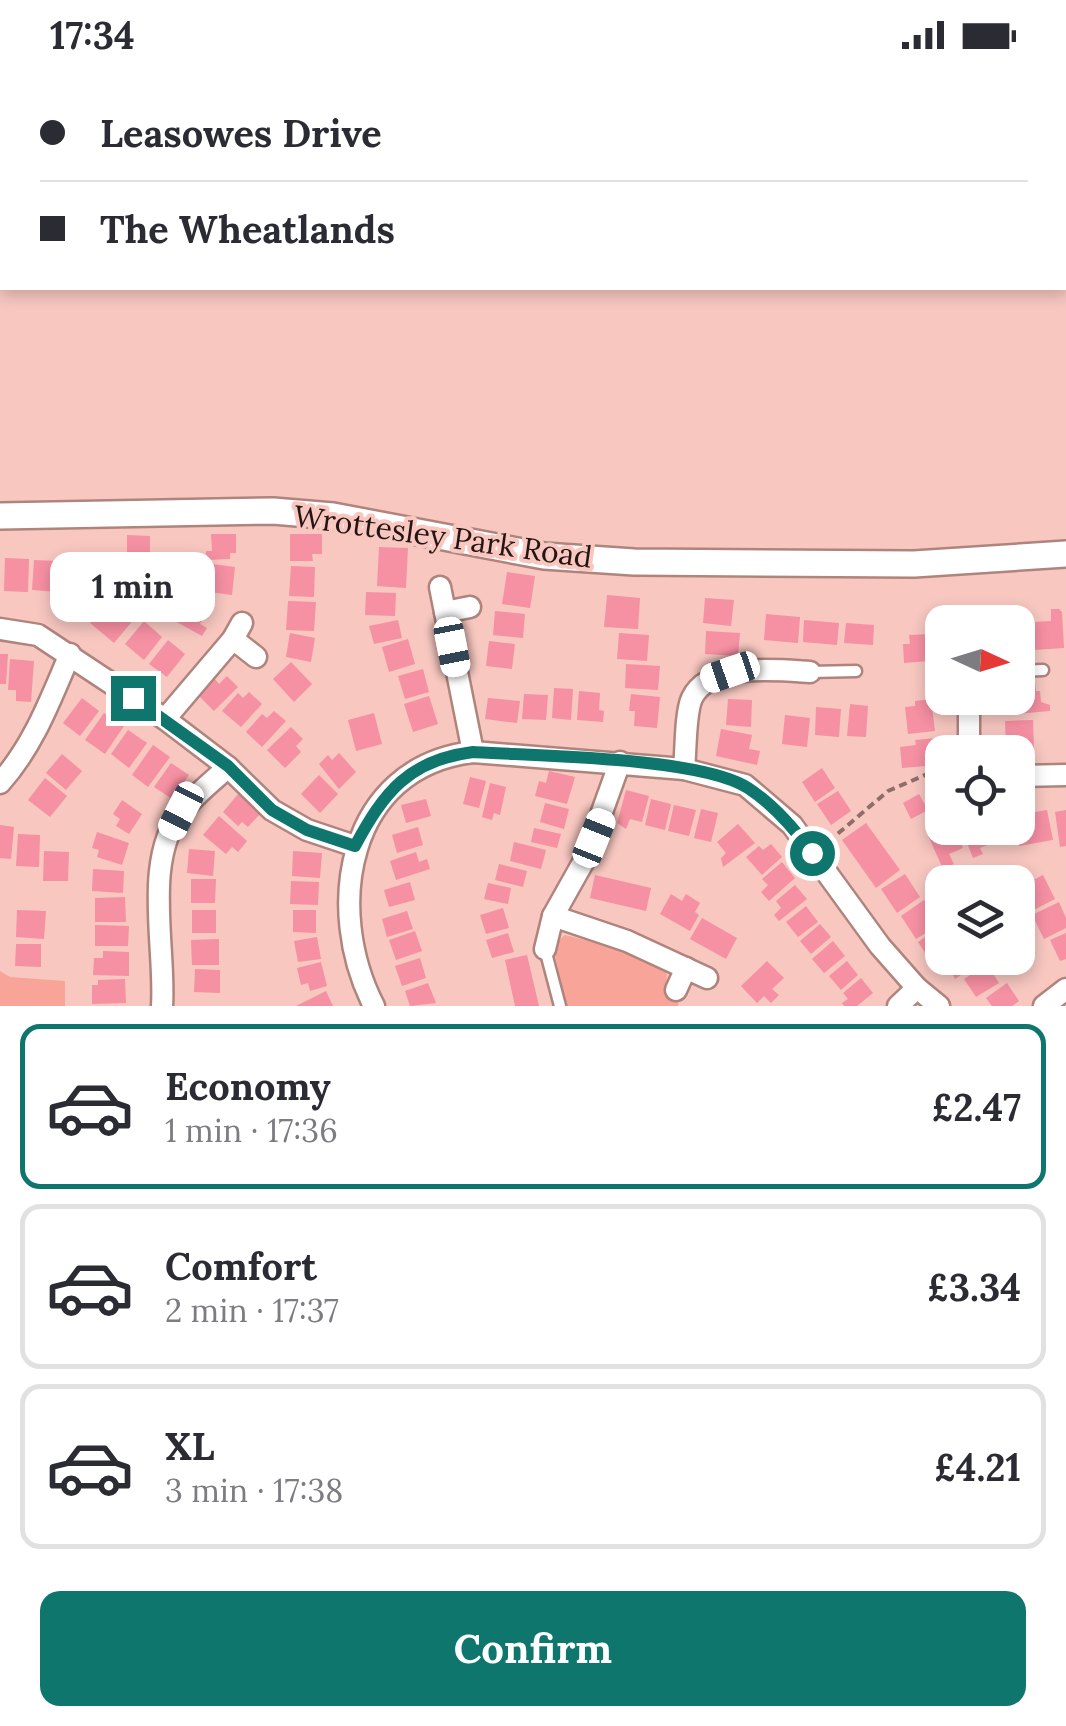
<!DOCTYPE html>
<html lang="en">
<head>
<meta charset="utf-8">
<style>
	:root { --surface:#fff; --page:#f2f2f3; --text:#2b2b33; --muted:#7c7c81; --line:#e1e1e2; --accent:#0f766e }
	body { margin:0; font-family:Lora,serif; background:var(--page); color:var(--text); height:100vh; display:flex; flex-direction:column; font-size:38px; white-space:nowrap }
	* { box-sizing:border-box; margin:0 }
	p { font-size:32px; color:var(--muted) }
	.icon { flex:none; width:55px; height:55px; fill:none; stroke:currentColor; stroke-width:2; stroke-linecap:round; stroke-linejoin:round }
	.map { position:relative; height:936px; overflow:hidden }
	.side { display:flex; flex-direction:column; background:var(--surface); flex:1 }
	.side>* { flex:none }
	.guide { position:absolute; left:0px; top:0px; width:1068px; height:220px; box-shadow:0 5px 15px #0003; display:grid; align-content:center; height:220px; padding:0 40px; background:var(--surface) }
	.needle { width:65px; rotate:94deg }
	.tools { position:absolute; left:925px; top:535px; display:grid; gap:20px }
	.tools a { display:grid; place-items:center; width:110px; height:110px; border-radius:20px; background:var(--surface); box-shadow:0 5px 15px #0003; font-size:50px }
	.end { position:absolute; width:45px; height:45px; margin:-22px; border:12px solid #0f766e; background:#fff; box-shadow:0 0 0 5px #fff }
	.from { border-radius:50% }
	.bubble { position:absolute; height:70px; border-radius:20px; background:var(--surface); box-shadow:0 5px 15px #0003; font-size:32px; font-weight:800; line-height:70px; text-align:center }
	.car { position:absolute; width:30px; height:60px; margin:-30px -15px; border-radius:12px; box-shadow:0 0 8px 2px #0007; background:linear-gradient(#fff 24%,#345 0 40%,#fff 0 76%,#345 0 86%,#fff 0) }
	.guide b { display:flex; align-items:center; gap:35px; height:95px; font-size:38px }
	.guide b+b { border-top:2px solid var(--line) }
	.guide i { width:25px; height:25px; background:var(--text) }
	ul { padding:18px 0 0; list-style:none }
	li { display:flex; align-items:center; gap:30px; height:165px; margin:0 20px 15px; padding:0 20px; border:5px solid var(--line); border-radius:20px }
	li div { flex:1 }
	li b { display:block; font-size:38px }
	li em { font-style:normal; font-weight:800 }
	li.current { border-color:var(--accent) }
	li>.icon { width:90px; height:90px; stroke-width:1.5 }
	.primary-button { display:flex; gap:20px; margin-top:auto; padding:20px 40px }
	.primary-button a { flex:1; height:115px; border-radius:20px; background:var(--accent); color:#fff; font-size:40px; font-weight:800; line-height:115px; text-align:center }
	.status { display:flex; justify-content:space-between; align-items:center; height:70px; padding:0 50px; background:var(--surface); direction:ltr }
	.status svg { height:28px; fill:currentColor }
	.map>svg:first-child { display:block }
</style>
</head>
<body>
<div class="status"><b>17:34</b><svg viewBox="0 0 49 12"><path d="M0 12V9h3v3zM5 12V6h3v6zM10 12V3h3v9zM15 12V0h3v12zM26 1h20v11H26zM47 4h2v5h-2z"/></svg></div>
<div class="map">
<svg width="1066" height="936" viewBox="0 0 1066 936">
	<rect width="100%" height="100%" fill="#f7c7c0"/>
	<!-- green -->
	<g fill="#f9a498">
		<path d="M565 865 624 880 667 900 666 921 679 927 678 936H566L553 875Z"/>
		<path d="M0 901 10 907 65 911V936H0Z"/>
	</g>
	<!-- building -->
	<g fill="#f690a3">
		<path d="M211 464H236V483H230V489L206 490V481H212Z"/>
		<path d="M290 464H322V484H312L313 491H290Z"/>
		<path d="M127 465 150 466V488H127Z"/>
		<path d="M379 477 408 478 406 518 377 516Z"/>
		<path d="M5 488 29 489 28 522 4 521Z"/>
		<path d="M34 490 58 491 57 522 32 520Z"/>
		<path d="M120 492H148L152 503 141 506V515H120Z"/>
		<path d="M63 493 88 495 86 523 62 522Z"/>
		<path d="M212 494 235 497 232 525 209 522Z"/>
		<path d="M291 496 315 497 314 527 289 526Z"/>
		<path d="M507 502 535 506 530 538 502 534Z"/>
		<path d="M189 520 212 532 200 554 207 558 202 566 173 550Z"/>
		<path d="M366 522 396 523 395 546 365 545Z"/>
		<path d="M607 525 640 528 638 559 604 557Z"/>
		<path d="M112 528 135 548 114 573 90 553Z"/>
		<path d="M705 528 734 530 731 556 703 553Z"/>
		<path d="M288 531 316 532 314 561 286 560Z"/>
		<path d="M1051 539H1059L1062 542 1064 578 1034 580 1032 552 1051 551Z"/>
		<path d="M495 541 525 544 523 568 493 565Z"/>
		<path d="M766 544 800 547 798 573 764 570Z"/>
		<path d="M398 550 402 568 374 574 369 556Z"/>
		<path d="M804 550 839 553 837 575 803 572Z"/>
		<path d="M1029 550 1031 579 1018 580V551Z"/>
		<path d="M144 551 162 567 144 590 125 574Z"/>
		<path d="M846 553 874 555 873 575 844 573Z"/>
		<path d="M940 553 942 590 904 593 903 574H910L909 565 931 564 930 557Z"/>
		<path d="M706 561 740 563 738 586 705 584Z"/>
		<path d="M290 563 315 568 311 592 286 587Z"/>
		<path d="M619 563 649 565 647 591 617 589Z"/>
		<path d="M408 569 415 594 389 602 382 577Z"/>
		<path d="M168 570 185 584 167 607 149 594Z"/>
		<path d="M489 571 515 574 512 599 486 596Z"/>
		<path d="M0 584H8L6 614H0Z"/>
		<path d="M10 589 34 591 31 632 16 631V620H8Z"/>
		<path d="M291 592 312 614 294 632 273 609Z"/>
		<path d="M626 594 660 596 658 620 625 618Z"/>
		<path d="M423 599 429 622 405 629 398 606Z"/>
		<path d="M227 606 238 617 214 641 197 624 214 608 219 614Z"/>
		<path d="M1035 611 1036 621H1040L1041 632 1050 635V641L1016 644 1018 612Z"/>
		<path d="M554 618 573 619 571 650 552 648Z"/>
		<path d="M579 621 600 623 599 640 604 641 603 652 577 650Z"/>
		<path d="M249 622 262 634 241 657 222 641 238 623 243 628Z"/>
		<path d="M524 624 548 625 546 650 522 649Z"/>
		<path d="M631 624 660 627 657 658 634 656 635 641H629Z"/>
		<path d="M429 626 438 654 413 662 404 634Z"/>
		<path d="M82 628 99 641 80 666 63 653Z"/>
		<path d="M488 628 520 631 517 653 485 649Z"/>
		<path d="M728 629 752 630 751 657 726 655Z"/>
		<path d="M931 629 935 661 908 664 905 637 915 636V631Z"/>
		<path d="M850 634 868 636 866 667 847 666Z"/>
		<path d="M816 637 841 639 839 667 815 665Z"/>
		<path d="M274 641 286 651 262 677 246 662 262 644 267 648Z"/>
		<path d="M104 643 124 656 105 684 85 670Z"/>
		<path d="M374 643 382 674 356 681 348 650Z"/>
		<path d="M785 645 810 648 807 677 782 674Z"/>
		<path d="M1033 650 1034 682H1006L1005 651Z"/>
		<path d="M291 657 303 669 296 676 301 682 285 698 267 680Z"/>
		<path d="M721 659 752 665 749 679 760 681 757 695 716 686Z"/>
		<path d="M128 660 147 673 129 698 111 684Z"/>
		<path d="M936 668 938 695 902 698 900 677 916 675 915 670Z"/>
		<path d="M153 675 170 687 148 717 132 705Z"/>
		<path d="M339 683 356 702 339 719 319 694 328 685 332 690Z"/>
		<path d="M62 684 82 701 66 720 46 703Z"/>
		<path d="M171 693 189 705 172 729 154 717Z"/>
		<path d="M822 698 835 718 815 732 802 712Z"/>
		<path d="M549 701 575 707 567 734 535 726 539 711 546 713Z"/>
		<path d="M319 705 338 724 320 743 301 724Z"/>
		<path d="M470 707 486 711 479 738 463 734Z"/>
		<path d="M45 708 67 726 50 747 28 730Z"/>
		<path d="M490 713 506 717 500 745 494 743 492 750 482 747Z"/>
		<path d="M626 720 649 726 642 752 630 749 626 759 617 753Z"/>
		<path d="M838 721 851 741 831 755 817 734Z"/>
		<path d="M238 724 260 744 248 757 242 752 238 756 223 742Z"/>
		<path d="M919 724 928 740 911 749 903 733Z"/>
		<path d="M426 729 431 746 406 753 401 735Z"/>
		<path d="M651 729 671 734 665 760 645 755Z"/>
		<path d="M122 730 142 744 129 764 116 756 120 749 113 744Z"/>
		<path d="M545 733 569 739 564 759 540 752Z"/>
		<path d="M674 735 696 740 689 766 668 761Z"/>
		<path d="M701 739 718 743 711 772 694 768Z"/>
		<path d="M1047 740 1053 770 1019 776 1018 745Z"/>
		<path d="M1066 740V776L1060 777 1055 742Z"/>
		<path d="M219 746 247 771 238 782 232 777 226 784 203 765Z"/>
		<path d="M866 753 900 800 876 818 842 770Z"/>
		<path d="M942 753V758H954L963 778 949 784 954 794 943 799 926 761Z"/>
		<path d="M738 754 755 773 723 797 721 788 726 783 717 772Z"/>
		<path d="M0 755 14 757 11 789 0 788Z"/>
		<path d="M418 757 423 775 397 783 392 765Z"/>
		<path d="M534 758 561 764 557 778 531 772Z"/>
		<path d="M961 758H994L996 761 989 763 993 773 980 778 983 784 973 788Z"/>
		<path d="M97 762 129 773 122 795 97 787 99 780 92 778Z"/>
		<path d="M18 764 40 765 39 797 16 796Z"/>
		<path d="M514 772 546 780 541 799 510 791Z"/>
		<path d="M771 774 782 787 762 805 746 787 759 776 763 780Z"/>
		<path d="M189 779 215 781 213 806 187 803Z"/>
		<path d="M44 781 69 782 68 811H43Z"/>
		<path d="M293 781 322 783 320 808 292 806Z"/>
		<path d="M416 782 419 792 427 789 430 799 396 810 390 791Z"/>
		<path d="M782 792 795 808 769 831 761 822 768 815 762 809Z"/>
		<path d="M499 794 527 801 523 817 495 810Z"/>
		<path d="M93 799 124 801 123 823 92 821Z"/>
		<path d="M905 804 920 827 897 843 881 819Z"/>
		<path d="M595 805 651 818 646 841 590 828Z"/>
		<path d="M1043 805 1055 829 1030 842 1018 818Z"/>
		<path d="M191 809H216L215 833H191Z"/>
		<path d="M291 811 319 812 318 835 290 834Z"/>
		<path d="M410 812 415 830 389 837 384 820Z"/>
		<path d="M488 813 511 818 508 834 484 829Z"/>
		<path d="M795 815 807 829 779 851 774 845 781 838 776 831Z"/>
		<path d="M671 824 682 831 686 824 700 833 695 842 699 845 690 861 660 844Z"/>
		<path d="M125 827 126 852H95V828Z"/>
		<path d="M924 830 940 854 916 869 901 846Z"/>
		<path d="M1059 832 1066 848V858L1044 869 1032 845Z"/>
		<path d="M806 836 818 852 798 867 786 852Z"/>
		<path d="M503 838 509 858 486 864 480 845Z"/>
		<path d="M17 840 46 841 44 869 16 867Z"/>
		<rect x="192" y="840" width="24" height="23"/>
		<path d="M293 840H316V863L293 862Z"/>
		<path d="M407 841 413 859 387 867 382 849Z"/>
		<path d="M702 848 737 868 726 889 690 869Z"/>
		<path d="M820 854 831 867 811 884 800 871Z"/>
		<path d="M95 855 129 856 128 876H95Z"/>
		<path d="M942 856V885L931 892 918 872Z"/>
		<path d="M415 861 422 881 396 890 389 870Z"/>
		<path d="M508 863 514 882 492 888 486 870Z"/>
		<path d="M1066 863V889L1060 891 1050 870Z"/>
		<path d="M317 867 321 889 298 892 294 871Z"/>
		<path d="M219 869V895H192L191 870Z"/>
		<path d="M833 871 845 886 824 903 812 889Z"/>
		<path d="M16 874H41V897L15 896Z"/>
		<path d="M103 881 129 882V906L93 905 94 888H103Z"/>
		<path d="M527 885 539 936H515L505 890Z"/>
		<path d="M420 888 426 908 402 916 395 896Z"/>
		<path d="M944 888H972L977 894 955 909Z"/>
		<path d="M767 891 784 908 772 919 779 925 771 933 764 926 757 933 741 916Z"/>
		<path d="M847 891 858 905 841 920 829 906Z"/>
		<path d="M321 892 327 916 310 921 308 913 301 915 297 898Z"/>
		<path d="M987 894 999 913 976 927 964 909Z"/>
		<path d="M195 899 220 900V923L194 922Z"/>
		<path d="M861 908 873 923 857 936H844L842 933 848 929 843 923Z"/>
		<path d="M125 909 126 933 92 934V915H98V910Z"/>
		<path d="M428 913 436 933 410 936 405 921Z"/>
		<path d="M1007 913 1019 931 1012 936H992L986 928Z"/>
		<path d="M326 921 333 936H296Z"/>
	</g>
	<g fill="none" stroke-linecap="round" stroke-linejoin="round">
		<!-- service casing -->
		<g stroke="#af847d" stroke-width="15">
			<g id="service">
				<path d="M1018 601 1043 600"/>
				<path d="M810 602 856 601"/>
				<path d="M545 879 560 936"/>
			</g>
		</g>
		<!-- minor casing -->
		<g stroke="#af847d" stroke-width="25">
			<g id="minor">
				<path d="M66 0V2"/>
				<path d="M0 109H2"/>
				<path d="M440 517 473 682"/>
				<path d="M445 542 470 537"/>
				<path d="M0 559 38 565 165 649 228 697 272 740 307 760 355 776"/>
				<path d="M233 569 256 587"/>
				<path d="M165 649 233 569 242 553"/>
				<path d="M969 682V628"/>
				<path d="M684 699C686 681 685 643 692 628 709 592 778 600 810 602"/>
				<path d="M1018 706 1066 705"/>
				<path d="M0 713C34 675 50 630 70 584"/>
				<path d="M553 846 627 871 707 908"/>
				<path d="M545 879 553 846 585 789 620 692"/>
				<path d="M676 920 686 898"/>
				<path d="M162 936C166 877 142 788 183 740 196 724 213 711 228 697"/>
				<path d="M374 936C324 839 346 697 473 682L684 699 745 715 792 755 880 876 917 918 939 936"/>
				<path d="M898 936 917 918"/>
				<path d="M1044 936 1066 919"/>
			</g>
		</g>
		<!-- tertiary casing -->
		<g stroke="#af847d" stroke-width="30">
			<path id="tertiary" d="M0 446 273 441 333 446 544 486 634 492 914 494 1066 484"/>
		</g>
		<!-- path -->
		<path stroke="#8f6e69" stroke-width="4" stroke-dasharray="8 5" stroke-linecap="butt" d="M828 772 888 721 932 702 942 708"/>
		<!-- service -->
		<use href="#service" stroke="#fff" stroke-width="10"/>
		<!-- minor -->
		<use href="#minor" stroke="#fff" stroke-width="20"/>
		<!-- tertiary -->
		<use href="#tertiary" stroke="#fff" stroke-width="25"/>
	</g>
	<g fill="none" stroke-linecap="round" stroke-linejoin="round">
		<!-- route -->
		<path stroke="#0f766e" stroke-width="12" d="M133 628 228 696 272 740 307 760 355 776C384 722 409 690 473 682 534 686 701 687 748 718 774 735 794 758 812 783"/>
	</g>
	<g text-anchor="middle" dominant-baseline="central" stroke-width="8" stroke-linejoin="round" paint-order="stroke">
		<!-- street labels -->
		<g font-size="30" fill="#251512" stroke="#f7c7c0">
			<text transform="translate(443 466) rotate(8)">Wrottesley Park Road</text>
		</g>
	</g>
</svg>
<div class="tools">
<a><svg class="needle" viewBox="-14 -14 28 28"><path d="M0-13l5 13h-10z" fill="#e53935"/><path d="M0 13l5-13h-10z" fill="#7c7c81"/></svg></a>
<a><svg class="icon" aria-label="locate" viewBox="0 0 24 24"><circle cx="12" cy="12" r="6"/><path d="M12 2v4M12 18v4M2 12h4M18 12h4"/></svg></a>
<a><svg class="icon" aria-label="layers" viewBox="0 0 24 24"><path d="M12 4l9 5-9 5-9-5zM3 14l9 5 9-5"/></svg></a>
</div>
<i class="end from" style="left:812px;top:783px"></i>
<i class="end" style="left:133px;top:628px"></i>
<div class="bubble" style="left:50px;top:482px;width:165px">1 min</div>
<i class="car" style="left:452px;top:577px;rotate:169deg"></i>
<i class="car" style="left:730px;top:602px;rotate:251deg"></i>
<i class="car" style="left:181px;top:741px;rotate:207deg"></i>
<i class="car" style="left:594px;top:768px;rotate:22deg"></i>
<div class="guide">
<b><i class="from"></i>Leasowes Drive</b>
<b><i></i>The Wheatlands</b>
</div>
</div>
<section class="side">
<ul>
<li class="current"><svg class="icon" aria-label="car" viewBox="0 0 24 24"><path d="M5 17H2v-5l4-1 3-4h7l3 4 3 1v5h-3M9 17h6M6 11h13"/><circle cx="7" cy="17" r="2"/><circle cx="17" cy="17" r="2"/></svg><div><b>Economy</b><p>1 min · 17:36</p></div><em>£2.47</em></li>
<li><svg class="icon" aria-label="car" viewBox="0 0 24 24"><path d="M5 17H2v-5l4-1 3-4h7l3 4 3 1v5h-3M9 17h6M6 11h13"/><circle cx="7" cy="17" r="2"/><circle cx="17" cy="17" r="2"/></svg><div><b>Comfort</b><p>2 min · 17:37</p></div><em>£3.34</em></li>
<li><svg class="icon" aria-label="car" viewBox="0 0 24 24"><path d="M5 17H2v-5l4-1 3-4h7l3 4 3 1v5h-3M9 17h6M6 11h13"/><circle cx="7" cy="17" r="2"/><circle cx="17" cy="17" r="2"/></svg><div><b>XL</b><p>3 min · 17:38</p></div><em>£4.21</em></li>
</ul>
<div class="primary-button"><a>Confirm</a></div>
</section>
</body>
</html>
